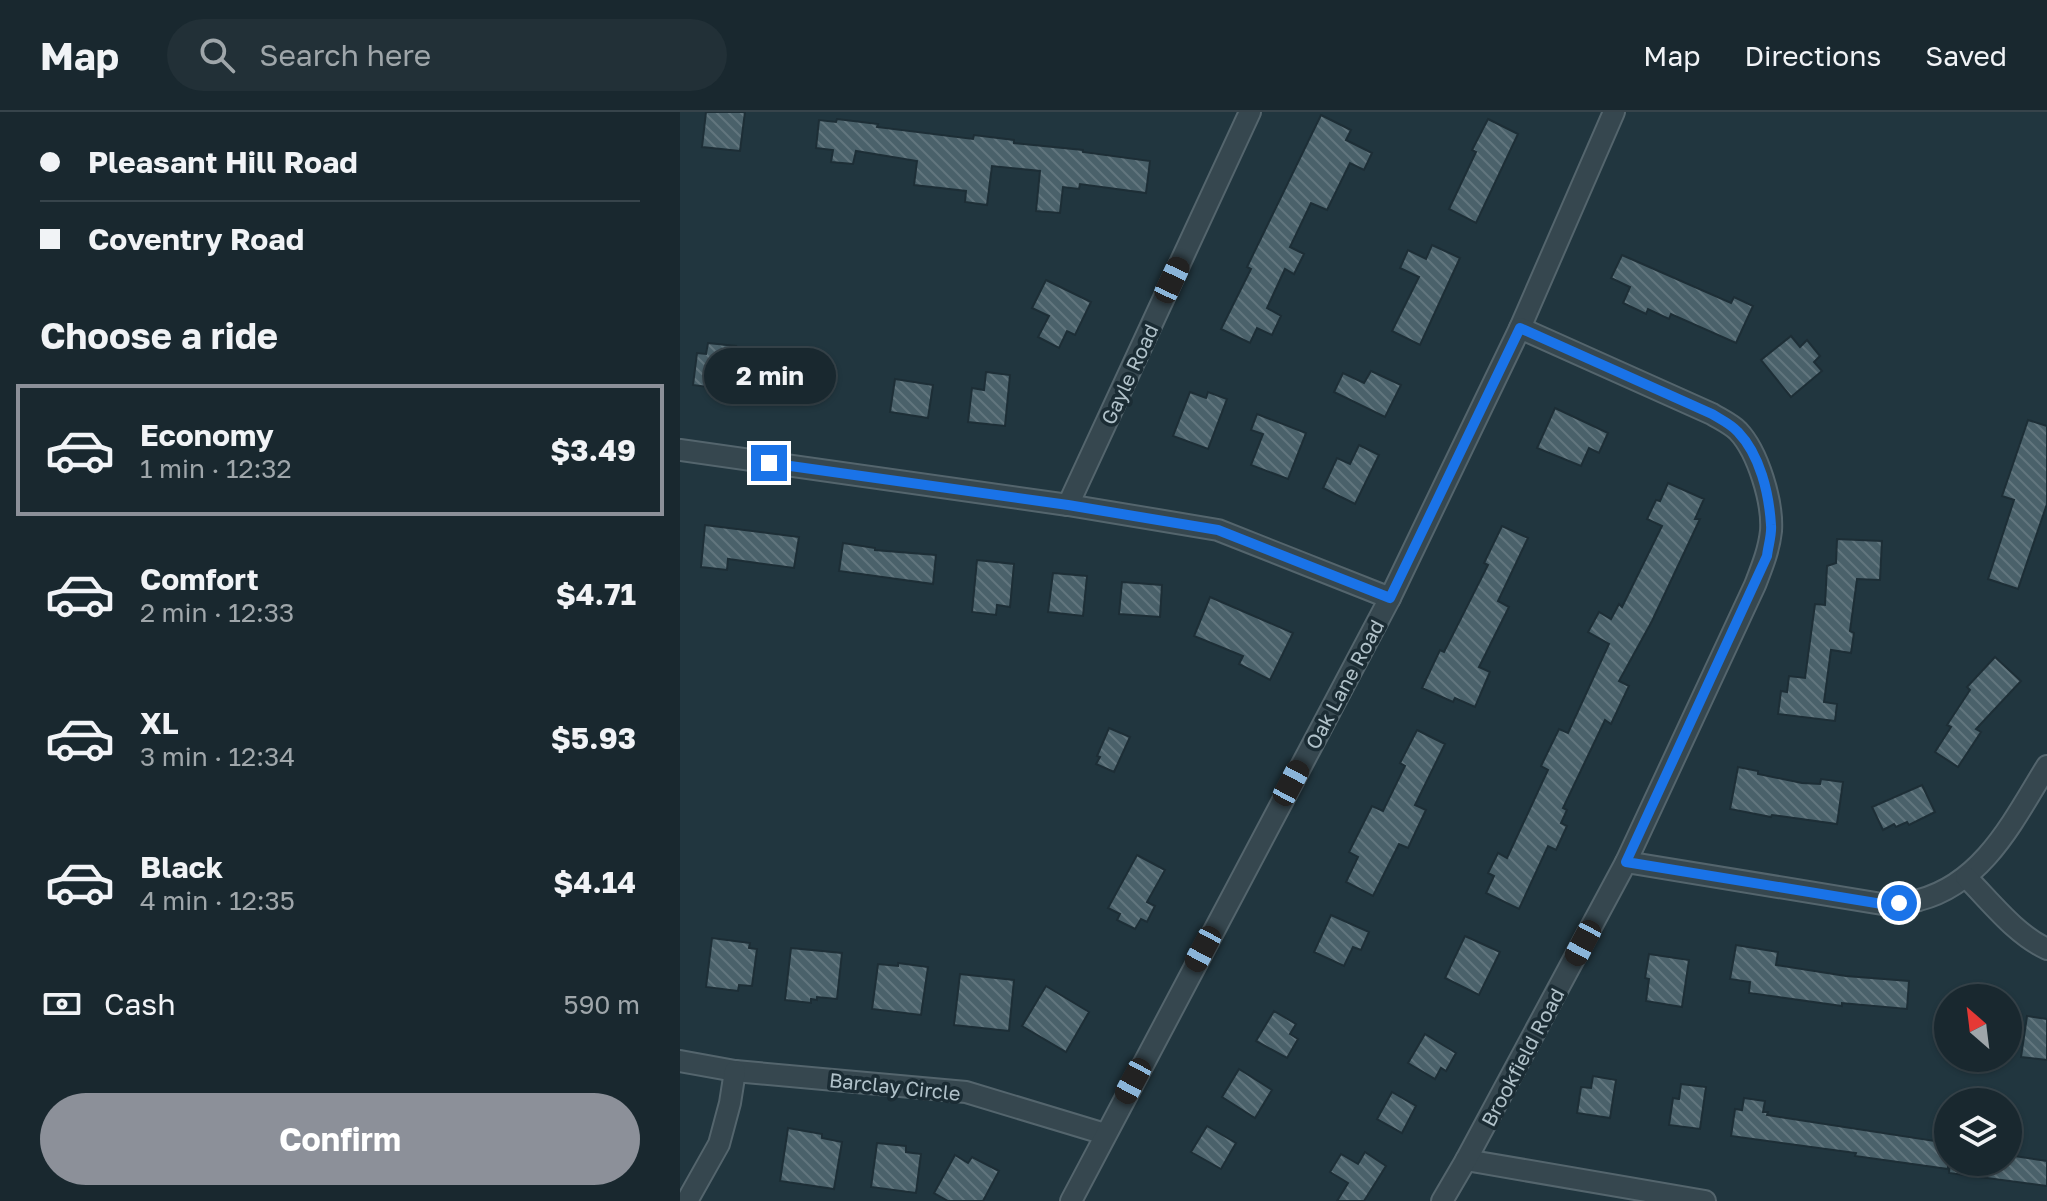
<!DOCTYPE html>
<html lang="en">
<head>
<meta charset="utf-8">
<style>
	:root { --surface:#19282f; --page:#223037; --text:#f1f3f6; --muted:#9fa6aa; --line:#37444b; --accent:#8c9099 }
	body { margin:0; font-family:"Golos Text",sans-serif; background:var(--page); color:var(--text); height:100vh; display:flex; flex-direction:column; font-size:30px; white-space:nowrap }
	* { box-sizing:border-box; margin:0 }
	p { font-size:26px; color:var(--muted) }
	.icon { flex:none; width:44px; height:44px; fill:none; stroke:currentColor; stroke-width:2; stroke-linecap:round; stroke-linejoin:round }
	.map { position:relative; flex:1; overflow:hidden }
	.drawer { display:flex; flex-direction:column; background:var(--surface); width:680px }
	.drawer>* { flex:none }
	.hud { display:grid; align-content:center; height:176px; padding:0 40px; background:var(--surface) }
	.needle { width:52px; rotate:332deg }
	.buttons { position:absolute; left:1254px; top:872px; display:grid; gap:16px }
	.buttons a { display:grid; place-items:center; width:88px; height:88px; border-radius:50%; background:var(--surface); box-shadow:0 2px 6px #0004,0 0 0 2px var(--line); font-size:40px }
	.end { position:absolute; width:36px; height:36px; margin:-18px; border:10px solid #1a73e8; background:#fff; box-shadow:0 0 0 4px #fff }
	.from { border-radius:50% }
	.bubble { position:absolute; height:56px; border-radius:28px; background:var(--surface); box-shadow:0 2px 6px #0004,0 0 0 2px var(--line); font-size:26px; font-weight:700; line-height:56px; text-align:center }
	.car { position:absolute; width:24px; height:48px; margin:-24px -12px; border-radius:10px; box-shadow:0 0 6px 2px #0007; background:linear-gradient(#222 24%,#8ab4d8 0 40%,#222 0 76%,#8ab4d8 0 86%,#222 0) }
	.hud b { display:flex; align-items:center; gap:28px; height:76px; font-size:30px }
	.hud b+b { border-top:2px solid var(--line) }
	.hud i { width:20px; height:20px; background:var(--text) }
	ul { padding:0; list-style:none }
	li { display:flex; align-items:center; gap:24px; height:132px; margin:0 16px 12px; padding:0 24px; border:4px solid transparent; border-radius:0px }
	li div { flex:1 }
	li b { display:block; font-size:30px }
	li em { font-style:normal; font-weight:700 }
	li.selected { border-color:var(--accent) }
	li>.icon { width:72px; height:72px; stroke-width:1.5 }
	h2 { padding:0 40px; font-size:36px; line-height:96px }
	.pay { display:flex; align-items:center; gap:20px; height:88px; padding:0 40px; font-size:30px }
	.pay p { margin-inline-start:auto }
	.action { display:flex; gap:16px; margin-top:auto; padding:16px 40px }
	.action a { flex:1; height:92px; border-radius:48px; background:var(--accent); color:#fff; font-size:32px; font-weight:700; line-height:92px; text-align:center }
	header { display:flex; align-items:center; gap:48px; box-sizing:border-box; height:112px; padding:0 40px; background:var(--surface); border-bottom:2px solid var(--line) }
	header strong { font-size:38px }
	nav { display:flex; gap:44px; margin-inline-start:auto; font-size:28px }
	.search { width:560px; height:72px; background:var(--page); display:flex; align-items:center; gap:20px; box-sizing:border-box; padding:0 28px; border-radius:44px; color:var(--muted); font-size:30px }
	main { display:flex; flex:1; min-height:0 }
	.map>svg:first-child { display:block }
</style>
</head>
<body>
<header>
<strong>Map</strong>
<div class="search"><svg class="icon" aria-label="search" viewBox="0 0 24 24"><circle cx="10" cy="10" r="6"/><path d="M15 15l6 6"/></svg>Search here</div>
<nav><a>Map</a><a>Directions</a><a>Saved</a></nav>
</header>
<main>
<section class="drawer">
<div class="hud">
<b><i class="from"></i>Pleasant Hill Road</b>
<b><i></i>Coventry Road</b>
</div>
<h2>Choose a ride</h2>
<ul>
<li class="selected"><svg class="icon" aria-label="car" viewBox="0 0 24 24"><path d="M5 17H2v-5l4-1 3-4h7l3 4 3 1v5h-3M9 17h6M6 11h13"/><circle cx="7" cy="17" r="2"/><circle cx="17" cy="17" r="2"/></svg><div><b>Economy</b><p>1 min · 12:32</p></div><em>$3.49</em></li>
<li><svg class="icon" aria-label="car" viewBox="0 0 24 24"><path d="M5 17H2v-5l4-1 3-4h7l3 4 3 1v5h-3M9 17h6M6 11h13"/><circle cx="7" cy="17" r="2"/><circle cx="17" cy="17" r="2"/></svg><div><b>Comfort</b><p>2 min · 12:33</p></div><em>$4.71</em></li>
<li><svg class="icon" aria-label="car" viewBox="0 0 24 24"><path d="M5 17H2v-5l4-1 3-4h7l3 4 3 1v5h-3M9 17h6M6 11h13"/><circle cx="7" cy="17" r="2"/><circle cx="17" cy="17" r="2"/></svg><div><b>XL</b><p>3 min · 12:34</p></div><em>$5.93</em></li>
<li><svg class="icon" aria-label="car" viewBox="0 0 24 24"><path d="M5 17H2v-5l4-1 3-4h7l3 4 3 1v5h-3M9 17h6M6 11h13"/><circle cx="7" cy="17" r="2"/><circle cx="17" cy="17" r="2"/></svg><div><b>Black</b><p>4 min · 12:35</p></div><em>$4.14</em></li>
</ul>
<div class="pay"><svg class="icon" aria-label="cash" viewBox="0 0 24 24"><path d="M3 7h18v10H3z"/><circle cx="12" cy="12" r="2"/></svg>Cash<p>590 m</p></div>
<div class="action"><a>Confirm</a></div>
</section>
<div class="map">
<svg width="1367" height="1089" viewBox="0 0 1367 1089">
	<defs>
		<pattern id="building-back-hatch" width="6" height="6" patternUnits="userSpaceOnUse" patternTransform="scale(2)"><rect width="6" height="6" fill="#4a616a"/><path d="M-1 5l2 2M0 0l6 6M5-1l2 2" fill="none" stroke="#62767e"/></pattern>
	</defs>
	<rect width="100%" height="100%" fill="#21363f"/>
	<!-- building -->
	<g fill="url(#building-back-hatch)" stroke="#1d2e36" stroke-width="2">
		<path d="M26 0H65L60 39 22 35Z"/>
		<path d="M641 3 671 18 666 28 692 41 684 58 670 51 647 98 631 91 610 135 624 142 614 162 605 157 587 196 601 204 592 223 577 216 570 231 541 217 571 157 567 155Z"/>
		<path d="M157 7 198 12 197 15 293 27 294 23 334 28V31L403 38V40L470 49 466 81 400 72 399 77 383 75 380 101 356 99 360 59 312 54 307 93 285 90 286 79 234 73 237 49 176 39 173 52 151 50 153 38 136 36 139 8 156 10Z"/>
		<path d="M808 7 838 22 796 111 769 97 796 40 792 38Z"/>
		<path d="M752 133 780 146 740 233 712 219 739 165 720 156 728 138 746 147Z"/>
		<path d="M942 143 1051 191 1054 185 1073 194 1056 231 991 202 989 207 968 197 966 202 943 191 950 175 931 166Z"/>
		<path d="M366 168 411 190 395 223 387 219 379 236 358 225 369 204 352 196Z"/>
		<path d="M1111 224 1120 235 1127 228 1140 244 1134 250 1142 259 1111 285 1081 248Z"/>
		<path d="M28 231 56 234 54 247 96 252 98 238 123 240 117 290 80 285V282L13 273 17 241 26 242Z"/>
		<path d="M691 259 721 273 705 305 654 280 663 261 684 271Z"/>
		<path d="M306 260 330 263 325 314 288 310 292 276 304 278Z"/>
		<path d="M215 267 253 273 248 306 210 300Z"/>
		<path d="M510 280 526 286 528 280 547 287 528 337 493 324Z"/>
		<path d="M875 296 928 321 919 341 909 336 901 354 857 336Z"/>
		<path d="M577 302 626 321 608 367 571 353 583 322 571 318Z"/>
		<path d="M1348 308 1367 314V392L1338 477 1308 467 1334 388 1322 384Z"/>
		<path d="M679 333 699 343 675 392 643 376 657 346 670 352Z"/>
		<path d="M988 371 1024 387 1015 407H1020L972 509 939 569 949 574 931 612 925 608 883 696 887 698 881 711 887 714 876 738 868 734 839 797 806 781 814 764 808 761 818 741 827 746 868 658 861 654 879 617 888 621 929 532 908 520 919 500 931 507 939 492 942 495 982 414 967 407 976 388 980 389Z"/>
		<path d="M25 413 119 425 114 456 48 447 47 458 21 455Z"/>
		<path d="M822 414 848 426 818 489 829 495 799 555 810 560 795 595 775 586 773 590 742 576 760 538 764 540 808 453 804 451Z"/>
		<path d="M1157 427 1202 429 1200 468 1177 467 1170 519 1174 521 1171 541 1151 538 1144 590 1157 592 1155 609 1098 602 1101 579 1107 580 1109 564 1125 566 1135 492 1145 493 1147 454 1156 451Z"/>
		<path d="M163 431 195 436V438L256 443 253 472 159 459Z"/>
		<path d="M297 448 334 452 330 495 317 493 316 503 292 500Z"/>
		<path d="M373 461 407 464 403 504 368 500Z"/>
		<path d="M442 470 482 473 480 505 439 502Z"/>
		<path d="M530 485 613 521 590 568 559 552 563 544 514 524Z"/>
		<path d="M1315 545 1341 569 1296 617 1301 620 1278 655 1255 640 1271 615 1267 613 1290 578 1287 575Z"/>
		<path d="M429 616 450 625 434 660 416 652 420 645 417 644Z"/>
		<path d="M737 618 765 632 735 693 746 698 728 736 719 732 693 784 666 770 678 745 669 740 692 694 703 699 725 654 720 651Z"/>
		<path d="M1058 655 1078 659V662L1122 671 1140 672 1141 667 1163 670 1157 712 1092 703 1091 705 1050 697Z"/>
		<path d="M1242 673 1255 700 1229 713 1227 710 1216 715 1214 712 1203 718 1192 695Z"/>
		<path d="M457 743 485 758 467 790 475 794 467 810 461 807 455 817 437 808 440 802 428 796Z"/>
		<path d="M651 803 689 820 681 838 673 835 664 854 634 840Z"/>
		<path d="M785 824 820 840 799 883 765 866Z"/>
		<path d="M32 826 70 831 69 836 77 837 72 874 59 873 58 879 26 875Z"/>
		<path d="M1056 833 1098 840 1096 853 1166 864 1229 869 1227 897 1162 891V894L1069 881 1070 870 1050 867Z"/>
		<path d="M111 836 162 841 157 887 137 885V888L131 887V891L105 888Z"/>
		<path d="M969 842 1009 848 1002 895 966 889 969 867 965 866Z"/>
		<path d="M218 851 248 855 241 903 192 897 198 852 218 854Z"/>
		<path d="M280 862 334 868 329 919 274 913Z"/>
		<path d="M366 874 409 900 386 940 342 914Z"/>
		<path d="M594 899 616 912 610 922 618 927 607 946 576 929Z"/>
		<path d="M1347 904 1367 907V948L1341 945Z"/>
		<path d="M745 922 776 941 766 959 761 956 755 967 728 951Z"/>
		<path d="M559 957 592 978 575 1006 542 985Z"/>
		<path d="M913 964 936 968 930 1006 897 1001 901 975 911 976Z"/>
		<path d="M1001 972 1026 975 1020 1017 989 1013 993 986 999 987Z"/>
		<path d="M712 980 736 994 722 1021 697 1007Z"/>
		<path d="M1064 986 1085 989 1083 1000H1088L1087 1003 1268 1031V1057L1175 1044 1176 1041 1051 1024 1055 997 1062 998Z"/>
		<path d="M527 1014 556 1031 541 1057 511 1040Z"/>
		<path d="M108 1016 142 1022V1026L162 1030 154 1077 100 1069Z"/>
		<path d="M197 1031 226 1034V1040L241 1042 236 1081 191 1075Z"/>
		<path d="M685 1040 706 1054 684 1089H657L668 1071 650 1060 661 1042 678 1052Z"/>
		<path d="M275 1043 288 1051 292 1045 319 1059 303 1089H268L254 1081Z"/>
		<path d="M1328 1043 1367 1049V1074L1269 1061 1270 1050H1328Z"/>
	</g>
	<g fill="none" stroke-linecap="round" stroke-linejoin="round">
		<!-- minor casing -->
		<g stroke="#54656d" stroke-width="24">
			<g id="minor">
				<path d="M0 338 388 393 538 418 710 486"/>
				<path d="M388 393 570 0"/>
				<path d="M946 750 1202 792C1214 791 1227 792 1239 788 1304 771 1334 707 1367 654"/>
				<path d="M1286 765C1311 790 1335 822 1367 837"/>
				<path d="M0 949 55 959 286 980 425 1022"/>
				<path d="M786 1048 1025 1089"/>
				<path d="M7 1089 39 1032 50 991 55 959"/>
				<path d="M391 1089 710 486 840 216 934 0"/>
				<path d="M762 1089 786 1048 946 750 1075 473C1082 455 1089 438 1091 419 1093 390 1078 340 1058 319 1051 312 1040 307 1032 302L840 216"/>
			</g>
		</g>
		<!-- minor -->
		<use href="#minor" stroke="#36474f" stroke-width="20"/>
	</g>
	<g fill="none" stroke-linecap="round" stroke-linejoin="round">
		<!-- route -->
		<path stroke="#1a73e8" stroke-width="10" d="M89 351 388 393 538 418 710 486 840 216 1032 302C1040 307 1051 312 1058 320 1080 343 1089 381 1091 413 1092 423 1088 434 1087 444L946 750 1202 792 1219 791"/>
	</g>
	<g text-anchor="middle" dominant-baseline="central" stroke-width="7" stroke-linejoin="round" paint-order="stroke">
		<!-- street labels -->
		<g font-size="20" fill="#b1c2ca" stroke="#1b2c34">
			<text transform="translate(449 262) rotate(-65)">Gayle Road</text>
			<text transform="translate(664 572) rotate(-62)">Oak Lane Road</text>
			<text transform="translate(842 945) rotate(-62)">Brookfield Road</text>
			<text transform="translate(215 974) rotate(6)">Barclay Circle</text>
		</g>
	</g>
</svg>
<div class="buttons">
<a><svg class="needle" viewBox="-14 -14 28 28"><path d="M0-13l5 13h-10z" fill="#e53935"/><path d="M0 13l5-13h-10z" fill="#9fa6aa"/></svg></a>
<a><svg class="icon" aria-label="layers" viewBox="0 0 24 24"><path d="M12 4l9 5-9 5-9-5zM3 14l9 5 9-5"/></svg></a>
</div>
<i class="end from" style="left:1219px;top:791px"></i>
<i class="end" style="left:89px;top:351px"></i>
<div class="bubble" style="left:24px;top:236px;width:132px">2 min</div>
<i class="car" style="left:492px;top:168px;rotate:25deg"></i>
<i class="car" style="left:611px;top:671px;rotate:28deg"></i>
<i class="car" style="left:903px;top:831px;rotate:208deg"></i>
<i class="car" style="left:523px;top:837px;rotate:208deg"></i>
<i class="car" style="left:453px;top:969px;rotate:208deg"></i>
</div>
</main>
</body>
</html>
